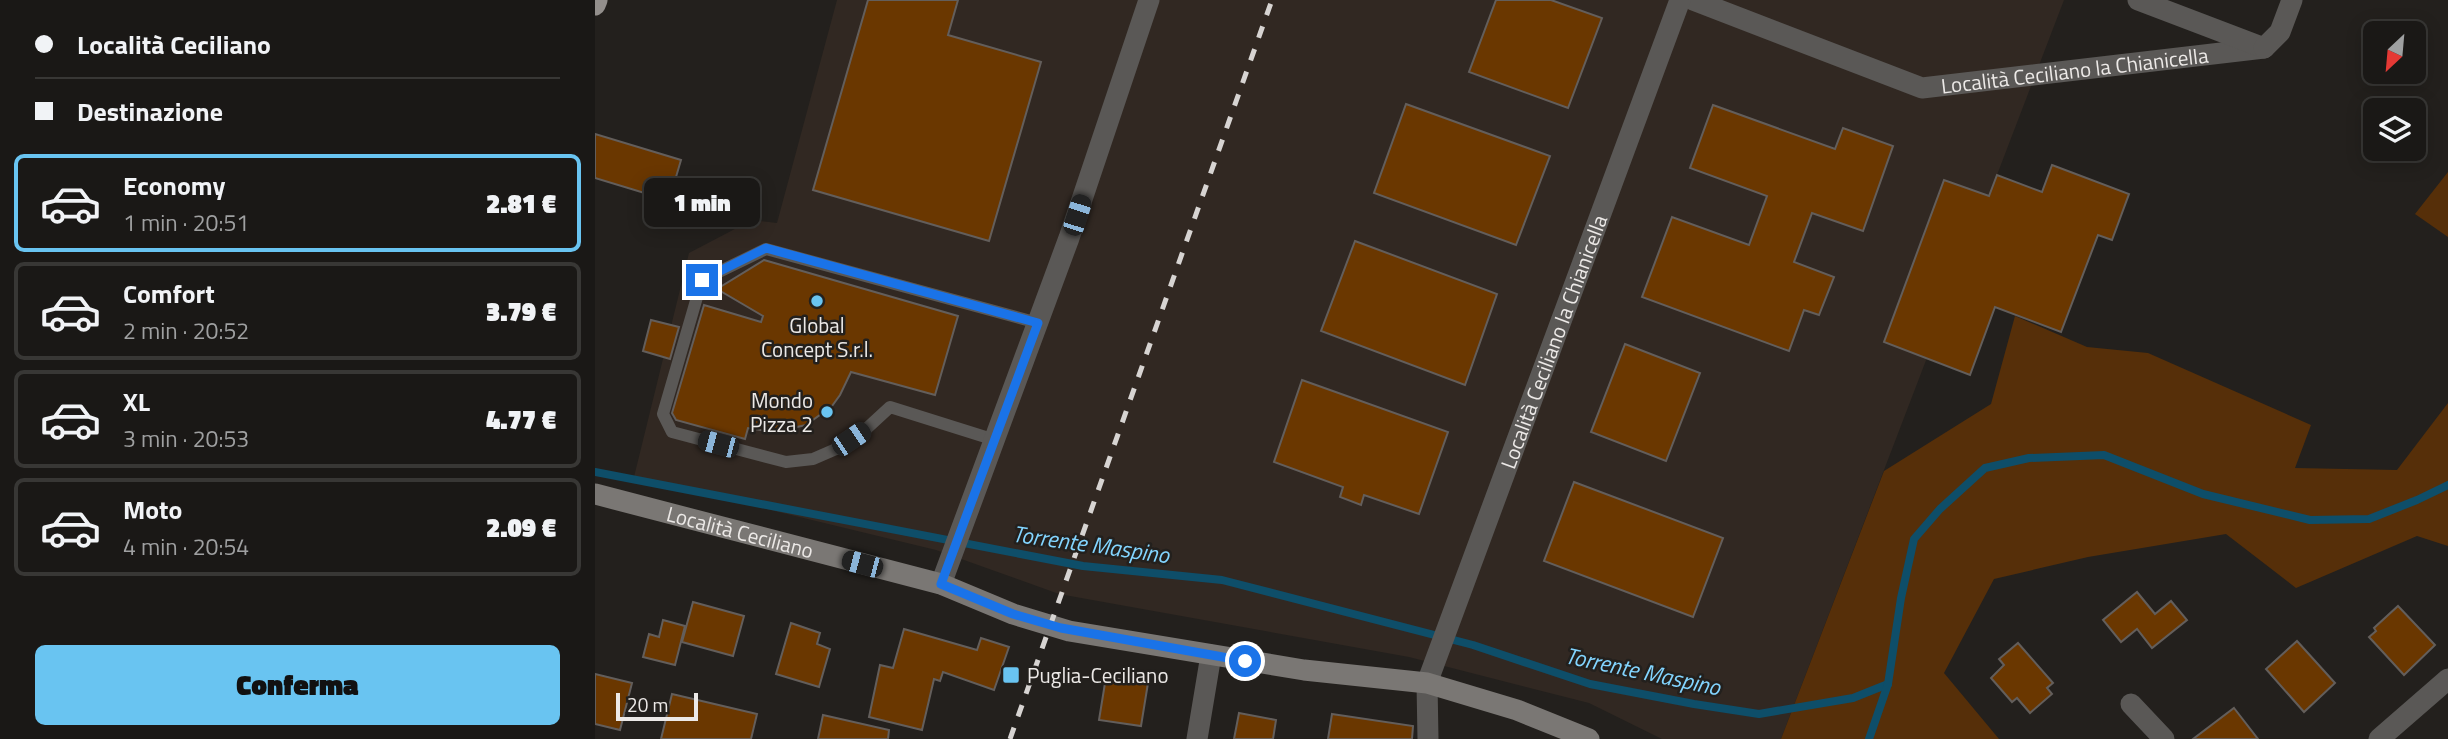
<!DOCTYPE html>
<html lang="it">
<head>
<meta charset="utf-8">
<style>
	:root { --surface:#1a1816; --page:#272523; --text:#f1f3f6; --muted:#9fa0a1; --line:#383735; --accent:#69c4f1 }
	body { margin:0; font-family:"Titillium Web",sans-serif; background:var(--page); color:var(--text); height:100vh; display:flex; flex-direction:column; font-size:26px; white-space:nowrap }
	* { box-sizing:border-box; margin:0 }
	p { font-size:23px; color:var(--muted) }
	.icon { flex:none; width:38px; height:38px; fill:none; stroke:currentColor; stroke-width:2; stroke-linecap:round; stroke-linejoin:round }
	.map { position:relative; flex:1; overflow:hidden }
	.details { display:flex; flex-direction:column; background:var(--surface); width:595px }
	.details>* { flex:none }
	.top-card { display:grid; align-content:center; height:154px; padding:0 35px; background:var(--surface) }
	.needle { width:46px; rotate:206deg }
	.buttons { position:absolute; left:1768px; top:21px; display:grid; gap:14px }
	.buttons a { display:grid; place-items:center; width:63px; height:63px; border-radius:10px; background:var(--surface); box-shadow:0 4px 18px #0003,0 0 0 2px var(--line); font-size:35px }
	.scale { position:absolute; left:21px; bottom:18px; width:82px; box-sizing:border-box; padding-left:7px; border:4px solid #ece9e7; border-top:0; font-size:19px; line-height:24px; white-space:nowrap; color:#ece9e7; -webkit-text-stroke:5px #23201d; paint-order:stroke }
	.end { position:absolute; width:32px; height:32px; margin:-16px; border:9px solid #1a73e8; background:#fff; box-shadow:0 0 0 4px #fff }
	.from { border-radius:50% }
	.bubble { position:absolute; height:49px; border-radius:10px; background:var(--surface); box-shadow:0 4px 18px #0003,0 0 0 2px var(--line); font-size:23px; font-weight:800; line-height:49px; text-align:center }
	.car { position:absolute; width:21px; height:42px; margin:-21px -10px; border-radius:9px; box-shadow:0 0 5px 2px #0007; background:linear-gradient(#222 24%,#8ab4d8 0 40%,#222 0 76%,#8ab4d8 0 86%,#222 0) }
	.top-card b { display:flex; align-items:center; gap:24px; height:66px; font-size:26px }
	.top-card b+b { border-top:2px solid var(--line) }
	.top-card i { width:18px; height:18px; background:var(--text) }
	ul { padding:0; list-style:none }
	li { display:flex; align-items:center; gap:21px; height:98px; margin:0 14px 10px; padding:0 21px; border:4px solid var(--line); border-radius:10px }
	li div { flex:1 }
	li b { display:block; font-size:26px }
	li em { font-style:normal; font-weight:800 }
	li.current { border-color:var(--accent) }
	li>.icon { width:63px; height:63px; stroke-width:1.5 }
	.primary-button { display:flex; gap:14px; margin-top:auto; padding:14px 35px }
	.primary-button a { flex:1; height:80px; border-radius:10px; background:var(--accent); color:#111; font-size:28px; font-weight:800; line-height:80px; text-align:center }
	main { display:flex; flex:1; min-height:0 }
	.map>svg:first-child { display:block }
</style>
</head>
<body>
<main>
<section class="details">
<div class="top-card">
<b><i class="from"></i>Località Ceciliano</b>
<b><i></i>Destinazione</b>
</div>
<ul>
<li class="current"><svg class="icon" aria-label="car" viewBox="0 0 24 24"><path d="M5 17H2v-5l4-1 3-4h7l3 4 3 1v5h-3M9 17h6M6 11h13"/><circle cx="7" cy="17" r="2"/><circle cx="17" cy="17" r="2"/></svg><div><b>Economy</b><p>1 min · 20:51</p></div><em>2.81 €</em></li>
<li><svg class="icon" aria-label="car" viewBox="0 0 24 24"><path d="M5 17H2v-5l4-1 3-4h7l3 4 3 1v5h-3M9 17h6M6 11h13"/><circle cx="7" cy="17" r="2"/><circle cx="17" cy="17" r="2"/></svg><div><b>Comfort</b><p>2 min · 20:52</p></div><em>3.79 €</em></li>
<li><svg class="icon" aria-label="car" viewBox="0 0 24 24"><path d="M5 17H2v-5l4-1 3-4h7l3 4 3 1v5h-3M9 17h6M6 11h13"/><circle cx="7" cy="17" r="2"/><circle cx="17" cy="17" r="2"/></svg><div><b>XL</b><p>3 min · 20:53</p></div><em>4.77 €</em></li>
<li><svg class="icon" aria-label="car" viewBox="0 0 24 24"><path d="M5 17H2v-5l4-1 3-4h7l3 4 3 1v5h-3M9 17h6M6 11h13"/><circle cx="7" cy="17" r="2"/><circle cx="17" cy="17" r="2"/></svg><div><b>Moto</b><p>4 min · 20:54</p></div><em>2.09 €</em></li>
</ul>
<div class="primary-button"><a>Conferma</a></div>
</section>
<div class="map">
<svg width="1853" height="739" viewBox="0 0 1853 739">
	<rect width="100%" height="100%" fill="#23201d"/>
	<!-- built -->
	<path fill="#312822" d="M242 0H1469L1186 739H1067L994 703 814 657 464 594 341 550 39 477 94 253 157 220 182 223Z"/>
	<!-- green -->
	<g fill="#562f09">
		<path d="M1853 172V237L1820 214Z"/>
		<path d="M1420 316 1492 347 1553 353 1716 425 1700 468 1802 470 1853 403V546L1822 536 1701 588 1631 534 1493 557 1399 579 1349 673 1404 739H1186L1289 471 1396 404Z"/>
	</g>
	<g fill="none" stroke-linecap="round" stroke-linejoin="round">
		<!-- stream -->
		<g stroke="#0e4e69" stroke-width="8">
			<path d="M0 472 488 566 627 580 878 645 995 684 1099 704 1164 714 1258 698 1293 684"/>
			<path d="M1274 739 1293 684 1306 598 1319 539 1345 509 1390 468 1434 458 1509 455 1608 494 1715 520 1774 519 1822 500 1853 485"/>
		</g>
	</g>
	<!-- building -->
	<g fill="#6a3700" stroke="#635e5b" stroke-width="2">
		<path d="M273 0H363L353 35 446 62 394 241 218 190Z"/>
		<path d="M901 0H956L1007 18 973 108 874 72Z"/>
		<path d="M811 104 955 156 921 245 779 193Z"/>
		<path d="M1118 105 1240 149 1248 128 1298 146 1268 231 1217 213 1199 262 1239 277 1224 315 1209 310 1194 351 1047 297 1077 217 1154 245 1172 196 1095 168Z"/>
		<path d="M0 134 86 160 76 194 58 188 56 195 0 178Z"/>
		<path d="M1457 165 1534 194 1517 240 1503 235 1466 332 1400 307 1375 375 1289 342 1349 180 1394 196 1402 175 1447 192Z"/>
		<path d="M760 241 902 294 870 385 726 331Z"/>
		<path d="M169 260 363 316 340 395 256 372 245 395 237 406 211 425 179 432 153 428 150 439 81 420 77 413 109 305 166 322 168 316 122 289Z"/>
		<path d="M56 320 84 327 75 359 48 351Z"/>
		<path d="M1030 344 1105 373 1071 461 996 432Z"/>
		<path d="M707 380 853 432 824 514 769 495 766 505 745 497 748 487 679 462Z"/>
		<path d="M979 482 1128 538 1098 617 949 561Z"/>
		<path d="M1542 592 1560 614 1576 601 1592 620 1557 648 1542 629 1526 642 1508 620Z"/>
		<path d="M98 602 149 616 138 656 87 642Z"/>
		<path d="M1803 606 1840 645 1809 675 1774 637 1781 631 1779 628Z"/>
		<path d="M68 620 90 626 80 665 48 657 54 634 64 637Z"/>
		<path d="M196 623 225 633 222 644 235 649 224 687 181 674Z"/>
		<path d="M309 629 382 650 386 638 414 647 399 690 348 672 345 681 339 679 327 730 274 717 285 665 298 668Z"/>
		<path d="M1702 641 1740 683 1709 712 1671 669Z"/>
		<path d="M1423 643 1458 683 1452 688 1457 694 1435 713 1422 698 1417 702 1396 678 1409 665 1404 659Z"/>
		<path d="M0 674 37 683 25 730 0 724Z"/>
		<path d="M511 677 553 683 546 726 504 720Z"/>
		<path d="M77 694 162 714 156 739H66Z"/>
		<path d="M1639 708 1663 739H1598Z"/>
		<path d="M644 713 681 720 678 739H639Z"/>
		<path d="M737 714 818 726 817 739H733Z"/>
		<path d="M228 715 294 730 293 739H223Z"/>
	</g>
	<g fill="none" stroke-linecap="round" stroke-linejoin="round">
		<!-- lane -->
		<path stroke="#5a5856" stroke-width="12" d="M400 440 295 407 270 430 241 449 218 459 191 462 77 432 68 414 107 280 171 249 443 323"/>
		<!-- street -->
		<g stroke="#5a5856" stroke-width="21">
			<path id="s1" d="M1098 0 1327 88 1669 48"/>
			<path d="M1543 0 1664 46"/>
			<path d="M1669 48 1685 32 1697 0"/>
			<path d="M346 584 474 238 554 0"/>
			<path d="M1536 704 1569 739"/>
			<path d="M602 739 616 655"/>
			<path id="s2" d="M833 739 832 683 1085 0"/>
			<path d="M1784 739 1853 679"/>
		</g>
		<!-- secondary -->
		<path stroke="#7a7774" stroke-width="21" id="s3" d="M0 494 346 584 418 614 474 631 709 670 832 683 922 710 994 739"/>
		<!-- primary -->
		<path stroke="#938f8c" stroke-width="21" d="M0 5 2 0"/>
		<!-- rail -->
		<path stroke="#d7d4d2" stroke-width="5" stroke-dasharray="12 12" stroke-linecap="butt" d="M415 739 677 0"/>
	</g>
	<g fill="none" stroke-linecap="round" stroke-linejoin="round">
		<!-- route -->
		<path stroke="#1a73e8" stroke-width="9" d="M107 280 171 248 443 323 346 584 418 614 466 628 650 661"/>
	</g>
	<!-- markers -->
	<g fill="#69c4f1" stroke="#23201d" stroke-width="2.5">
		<circle cx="222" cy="301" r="7"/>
		<circle cx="232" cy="412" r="7"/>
		<rect x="407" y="666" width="18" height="18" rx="3.5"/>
	</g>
	<g text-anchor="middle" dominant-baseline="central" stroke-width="5" stroke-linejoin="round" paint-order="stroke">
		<!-- street labels -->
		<g font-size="21" fill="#ece9e7" stroke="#23201d">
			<text stroke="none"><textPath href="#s1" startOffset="399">Località Ceciliano la Chianicella</textPath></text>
			<text stroke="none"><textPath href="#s2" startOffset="420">Località Ceciliano la Chianicella</textPath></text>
			<text stroke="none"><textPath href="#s3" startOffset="150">Località Ceciliano</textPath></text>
		</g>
		<!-- poi labels -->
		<g font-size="21" fill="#ece9e7" stroke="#23201d">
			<text x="222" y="325">Global<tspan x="222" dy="24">Concept S.r.l.</tspan></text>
			<text x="218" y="400" text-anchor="end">Mondo<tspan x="218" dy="24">Pizza 2</tspan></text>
			<text x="432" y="675" text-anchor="start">Puglia-Ceciliano</text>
		</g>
		<!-- water labels -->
		<g font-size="23" font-style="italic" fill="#83d5ff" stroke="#23201d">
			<text transform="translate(496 544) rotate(8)">Torrente Maspino</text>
			<text transform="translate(1048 671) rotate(12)">Torrente Maspino</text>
		</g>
	</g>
</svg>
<div class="buttons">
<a><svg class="needle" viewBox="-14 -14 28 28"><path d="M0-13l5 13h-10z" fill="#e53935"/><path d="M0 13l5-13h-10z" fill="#9fa0a1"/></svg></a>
<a><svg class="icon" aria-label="layers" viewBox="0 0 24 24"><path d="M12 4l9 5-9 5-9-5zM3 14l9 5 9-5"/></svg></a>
</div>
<div class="scale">20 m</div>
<i class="end from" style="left:650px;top:661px"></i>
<i class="end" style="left:107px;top:280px"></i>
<div class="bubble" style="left:49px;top:178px;width:116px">1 min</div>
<i class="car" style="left:482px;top:215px;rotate:18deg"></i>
<i class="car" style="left:256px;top:439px;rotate:56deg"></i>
<i class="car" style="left:123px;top:444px;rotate:285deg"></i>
<i class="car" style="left:267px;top:564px;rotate:285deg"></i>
</div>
</main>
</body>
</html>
